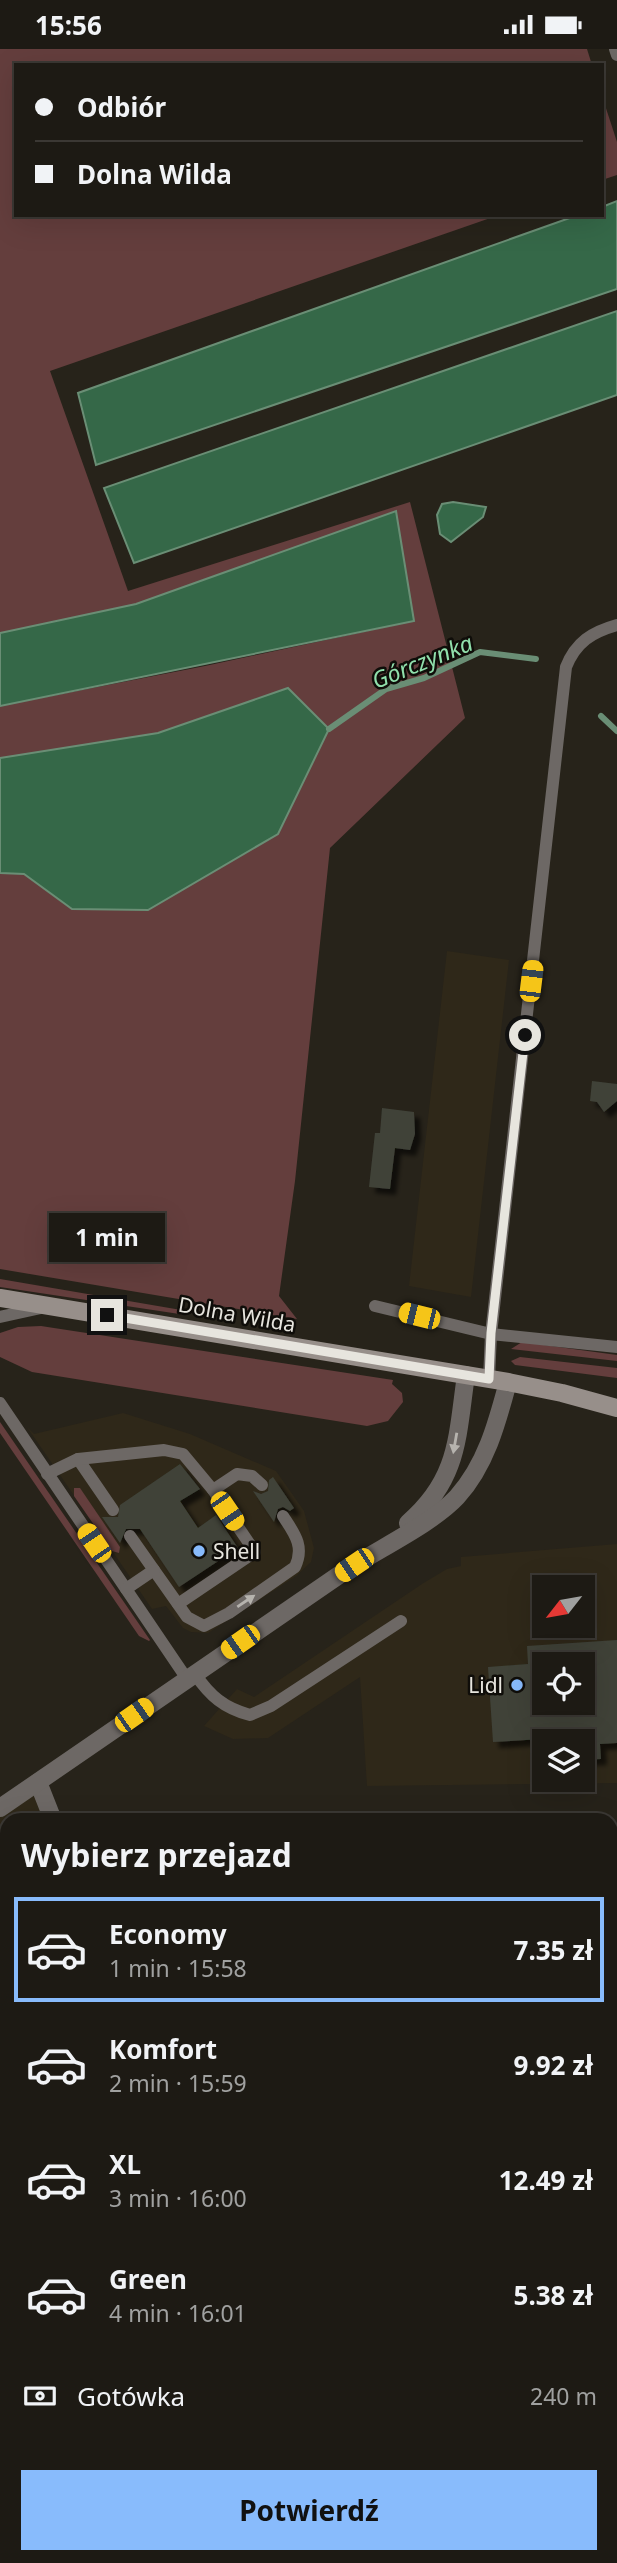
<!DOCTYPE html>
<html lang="pl">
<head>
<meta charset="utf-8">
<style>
	:root { --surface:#1d1a14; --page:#25231d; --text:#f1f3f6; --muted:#a0a1a0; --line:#3b3834; --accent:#88bbfc }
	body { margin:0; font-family:"Noto Sans",sans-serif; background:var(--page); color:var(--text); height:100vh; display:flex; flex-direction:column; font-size:26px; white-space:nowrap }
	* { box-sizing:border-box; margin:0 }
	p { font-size:23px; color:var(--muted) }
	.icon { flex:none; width:38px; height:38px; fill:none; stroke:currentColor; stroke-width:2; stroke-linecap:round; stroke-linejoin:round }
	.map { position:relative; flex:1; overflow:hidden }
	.details { position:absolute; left:0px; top:1764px; width:618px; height:751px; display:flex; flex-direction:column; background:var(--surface); border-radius:21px 21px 0 0; box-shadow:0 7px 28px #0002,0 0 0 2px var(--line) }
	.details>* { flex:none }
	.guide { position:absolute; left:14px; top:14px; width:590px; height:154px; border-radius:0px; box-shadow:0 7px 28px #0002,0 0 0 2px var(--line); display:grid; align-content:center; height:154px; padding:0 21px; background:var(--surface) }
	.needle { width:46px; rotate:239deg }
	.fabs { position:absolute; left:532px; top:1526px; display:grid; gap:14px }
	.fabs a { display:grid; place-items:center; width:63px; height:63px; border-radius:0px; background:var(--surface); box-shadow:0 7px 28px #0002,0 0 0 2px var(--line); font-size:35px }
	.end { position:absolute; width:32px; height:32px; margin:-16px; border:9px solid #e7e5de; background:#111; box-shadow:0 0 0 4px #111 }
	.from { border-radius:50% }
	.bubble { position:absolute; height:49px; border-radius:0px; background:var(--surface); box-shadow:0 7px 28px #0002,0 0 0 2px var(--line); font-size:23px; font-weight:700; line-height:49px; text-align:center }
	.car { position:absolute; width:21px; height:42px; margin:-21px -10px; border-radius:9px; box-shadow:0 0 5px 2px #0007; background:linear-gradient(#f5c518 24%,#345 0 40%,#f5c518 0 76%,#345 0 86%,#f5c518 0) }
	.guide b { display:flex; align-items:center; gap:24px; height:66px; font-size:26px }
	.guide b+b { border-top:2px solid var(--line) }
	.guide i { width:18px; height:18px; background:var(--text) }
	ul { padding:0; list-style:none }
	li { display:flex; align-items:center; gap:21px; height:105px; margin:0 14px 10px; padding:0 7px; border:4px solid transparent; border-radius:0px }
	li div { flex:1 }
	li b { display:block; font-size:26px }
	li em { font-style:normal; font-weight:700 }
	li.on { border-color:var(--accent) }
	li>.icon { width:63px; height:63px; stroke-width:1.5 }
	h2 { padding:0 21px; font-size:32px; line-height:84px }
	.pay { display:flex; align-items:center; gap:18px; height:77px; padding:0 21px; font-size:26px }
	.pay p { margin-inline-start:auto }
	.button { display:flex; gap:14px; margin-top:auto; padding:14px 21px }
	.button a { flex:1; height:80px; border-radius:0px; background:var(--accent); color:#111; font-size:28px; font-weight:700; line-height:80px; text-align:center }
	.status { display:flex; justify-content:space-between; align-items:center; height:49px; padding:0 35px; background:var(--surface); direction:ltr }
	.status svg { height:19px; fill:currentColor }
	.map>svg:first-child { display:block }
</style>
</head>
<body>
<div class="status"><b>15:56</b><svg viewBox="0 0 49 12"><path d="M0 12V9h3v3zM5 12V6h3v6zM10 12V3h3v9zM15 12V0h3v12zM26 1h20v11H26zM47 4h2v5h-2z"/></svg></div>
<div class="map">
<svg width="617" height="2514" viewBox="0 0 617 2514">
	<defs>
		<filter id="shadow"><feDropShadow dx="6" dy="6" stdDeviation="2" flood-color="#0009"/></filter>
	</defs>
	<rect width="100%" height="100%" fill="#27231a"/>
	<!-- built -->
	<g fill="#2f2819" fill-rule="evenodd">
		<path d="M447 902 509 911 471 1248 409 1237Z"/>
		<path d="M123 1364 190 1385 276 1422 304 1462 314 1499 311 1513 296 1527 208 1584 191 1583 183 1579 166 1557 152 1560 27 1378 34 1385Z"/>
		<path d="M617 1495V1734L367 1737 360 1628 268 1689 233 1690 204 1677 237 1640 254 1648 422 1535 447 1520 461 1517V1508ZM544 1538H583V1577H544ZM544 1615H583V1654H544ZM544 1692H583V1731H544Z"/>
		<path d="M38 1733 53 1771H7V2053L0 2057V1759Z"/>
	</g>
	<!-- green -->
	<g fill="#643e3d">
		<path d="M0 0H587L592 16H16V166H499L50 322 128 542 410 453 465 669 330 799 295 1132 279 1247 297 1270 0 1220V824L24 825 72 860 287 640 158 684 0 709V657L205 617 414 572 136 555 0 584Z"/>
		<path d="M602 47 617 93V126L602 131Z"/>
		<path d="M0 1230 187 1262 186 1266 0 1238Z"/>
		<path d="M41 1277 393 1331 392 1335 402 1344 403 1353 388 1372 367 1377 32 1323 0 1308V1284L18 1278Z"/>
		<path d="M522 1293 617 1306V1312L511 1300Z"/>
		<path d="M520 1308 617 1319V1329L515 1316 511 1312Z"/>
		<path d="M0 1373 150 1591 149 1592 139 1587 0 1384Z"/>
		<path d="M74 1439H80L120 1498 119 1504 112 1502 74 1447Z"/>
		<path d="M617 2239V2514H231L230 2508H611V2240Z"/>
	</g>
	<!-- water -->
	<g fill="#356848" stroke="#6a8e75" stroke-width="2">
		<path d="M617 152V240L96 416 78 344 578 166H602V158Z"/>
		<path d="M617 262V346L134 514 104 439Z"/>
		<path d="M453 453 486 458 483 468 451 493 440 485 437 466 442 455Z"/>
		<path d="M396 462 414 572 0 657V584L136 555Z"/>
		<path d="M288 639 329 680 278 785 148 861 72 860 24 825 0 824V709L158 684Z"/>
	</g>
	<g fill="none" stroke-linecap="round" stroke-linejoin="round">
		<!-- stream -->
		<g stroke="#6a8e75" stroke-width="6">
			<path d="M601 667 617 682"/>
			<path d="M329 680 386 640 424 629 480 603 536 610"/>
		</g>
	</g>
	<!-- building -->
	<g fill="#3f4238" fill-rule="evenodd" filter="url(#shadow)">
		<path d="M592 1032 617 1035V1052L604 1063 597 1053 590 1052Z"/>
		<path d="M382 1059 414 1063 415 1085 410 1101 395 1099 390 1140 369 1138 375 1084H380Z"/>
		<path d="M180 1415 200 1440 180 1452 198 1479 216 1466 238 1499 179 1538 140 1480H126L120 1494 102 1468H118L120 1456Z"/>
		<path d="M273 1428 294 1459 290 1462 283 1458 278 1460 274 1473 253 1442 261 1445 268 1442 269 1431Z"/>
		<path d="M617 1591V1694L600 1695 601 1710 583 1711V1692H574L573 1688 493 1693 488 1618 528 1615 527 1597ZM544 1615H583V1654H544Z"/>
	</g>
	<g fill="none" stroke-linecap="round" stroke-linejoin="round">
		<!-- service -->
		<g stroke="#6d6865" stroke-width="12">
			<path d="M615 0 617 6"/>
			<path d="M375 1257 491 1285 566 618C576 593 592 583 617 576"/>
			<path d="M0 1268 41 1259"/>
			<path d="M489 1330 491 1285 617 1298"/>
			<path d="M0 1354 187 1630"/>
			<path d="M78 1410 113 1461"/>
			<path d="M47 1425 78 1410 164 1401 183 1405 213 1441 237 1425 252 1427 262 1436"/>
			<path d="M130 1487 187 1568 204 1577 229 1564 295 1518C305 1497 294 1484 283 1467"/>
			<path d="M126 1540 154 1521"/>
			<path d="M178 1555 255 1503 213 1441"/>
			<path d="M195 1625C210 1647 224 1659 250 1666L271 1657 401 1572"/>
			<path d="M0 2023 7 2033"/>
			<path d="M0 2057 7 2053"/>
			<path d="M0 2209 7 2214"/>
			<path d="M63 2514 72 2508"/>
		</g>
		<!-- minor -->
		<g stroke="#6d6865" stroke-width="18">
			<path d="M38 1733 53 1771"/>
			<path d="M205 2508 207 2514"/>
		</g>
		<!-- tertiary -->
		<g stroke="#6d6865" stroke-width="18">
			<path d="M408 1474C459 1430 457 1388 466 1326"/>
			<path d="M0 1759C114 1680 228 1602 342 1524 374 1502 432 1475 457 1448 486 1416 497 1374 508 1333"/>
		</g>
		<!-- secondary -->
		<path stroke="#978f8a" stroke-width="18" d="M0 1249 508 1333 562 1344 617 1359"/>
	</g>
	<!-- one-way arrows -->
	<defs><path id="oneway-solid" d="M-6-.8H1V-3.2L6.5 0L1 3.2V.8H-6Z" transform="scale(1.75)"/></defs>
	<g fill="#b6b3ae">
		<use href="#oneway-solid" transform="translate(455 1394) rotate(100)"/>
		<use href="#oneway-solid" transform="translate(246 1552) rotate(-34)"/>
	</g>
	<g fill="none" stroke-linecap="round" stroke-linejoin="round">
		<!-- route -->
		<path stroke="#e7e5de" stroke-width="9" d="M107 1266 489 1330 491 1284 525 986"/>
	</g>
	<!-- markers -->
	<g fill="#88bbfc" stroke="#0f0d09" stroke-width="2.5">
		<circle cx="199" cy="1502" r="7"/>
		<circle cx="517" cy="1636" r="7"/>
	</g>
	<g text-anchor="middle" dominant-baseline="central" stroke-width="5" stroke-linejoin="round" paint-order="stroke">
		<!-- street labels -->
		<g font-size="21" fill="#e7e5de" stroke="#0f0d09">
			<text transform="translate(237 1265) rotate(10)">Dolna Wilda</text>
		</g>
		<!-- poi labels -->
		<g font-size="21" fill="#e7e5de" stroke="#0f0d09" text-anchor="start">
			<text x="213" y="1502">Shell</text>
			<text x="503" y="1636" text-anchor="end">Lidl</text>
		</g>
		<!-- water labels -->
		<g font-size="23" font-style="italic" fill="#91e0ac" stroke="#0f0d09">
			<text transform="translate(422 612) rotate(-22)">Górczynka</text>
		</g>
	</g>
</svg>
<div class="fabs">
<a><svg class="needle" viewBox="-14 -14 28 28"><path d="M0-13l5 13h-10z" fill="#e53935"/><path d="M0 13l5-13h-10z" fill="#a0a1a0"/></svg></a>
<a><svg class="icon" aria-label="locate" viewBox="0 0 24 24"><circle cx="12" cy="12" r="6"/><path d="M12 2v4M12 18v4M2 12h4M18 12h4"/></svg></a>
<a><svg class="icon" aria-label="layers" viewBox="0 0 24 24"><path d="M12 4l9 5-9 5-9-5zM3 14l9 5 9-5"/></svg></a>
</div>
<i class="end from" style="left:525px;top:986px"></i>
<i class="end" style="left:107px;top:1266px"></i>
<div class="bubble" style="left:49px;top:1164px;width:116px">1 min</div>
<i class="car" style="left:531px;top:932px;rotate:7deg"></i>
<i class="car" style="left:419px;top:1267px;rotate:284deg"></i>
<i class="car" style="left:227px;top:1462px;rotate:146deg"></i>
<i class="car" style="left:94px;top:1494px;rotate:326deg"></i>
<i class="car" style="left:354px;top:1516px;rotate:236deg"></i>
<i class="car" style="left:240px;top:1593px;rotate:235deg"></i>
<i class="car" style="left:134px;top:1666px;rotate:55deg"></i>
<div class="guide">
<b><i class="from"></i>Odbiór</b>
<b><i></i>Dolna Wilda</b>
</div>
<section class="details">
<h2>Wybierz przejazd</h2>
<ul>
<li class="on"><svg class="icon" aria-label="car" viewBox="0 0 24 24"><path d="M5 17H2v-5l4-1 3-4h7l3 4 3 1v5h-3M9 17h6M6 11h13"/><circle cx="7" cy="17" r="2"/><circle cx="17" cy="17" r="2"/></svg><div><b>Economy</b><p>1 min · 15:58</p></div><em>7.35 zł</em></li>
<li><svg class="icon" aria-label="car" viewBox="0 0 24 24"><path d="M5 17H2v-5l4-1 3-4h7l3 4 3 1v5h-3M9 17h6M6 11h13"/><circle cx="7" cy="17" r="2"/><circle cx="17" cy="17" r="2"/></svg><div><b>Komfort</b><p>2 min · 15:59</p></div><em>9.92 zł</em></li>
<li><svg class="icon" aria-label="car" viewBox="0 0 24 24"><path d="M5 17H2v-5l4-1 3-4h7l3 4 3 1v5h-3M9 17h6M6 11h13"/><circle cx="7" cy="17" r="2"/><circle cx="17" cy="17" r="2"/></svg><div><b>XL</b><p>3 min · 16:00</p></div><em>12.49 zł</em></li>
<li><svg class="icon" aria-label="car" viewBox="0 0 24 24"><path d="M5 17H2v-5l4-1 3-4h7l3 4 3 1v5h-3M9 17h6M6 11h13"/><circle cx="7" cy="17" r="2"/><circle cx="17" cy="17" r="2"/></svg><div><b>Green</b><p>4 min · 16:01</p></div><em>5.38 zł</em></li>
</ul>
<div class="pay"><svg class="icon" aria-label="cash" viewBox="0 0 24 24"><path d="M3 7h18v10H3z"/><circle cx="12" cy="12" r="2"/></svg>Gotówka<p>240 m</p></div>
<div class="button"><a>Potwierdź</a></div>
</section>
</div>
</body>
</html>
